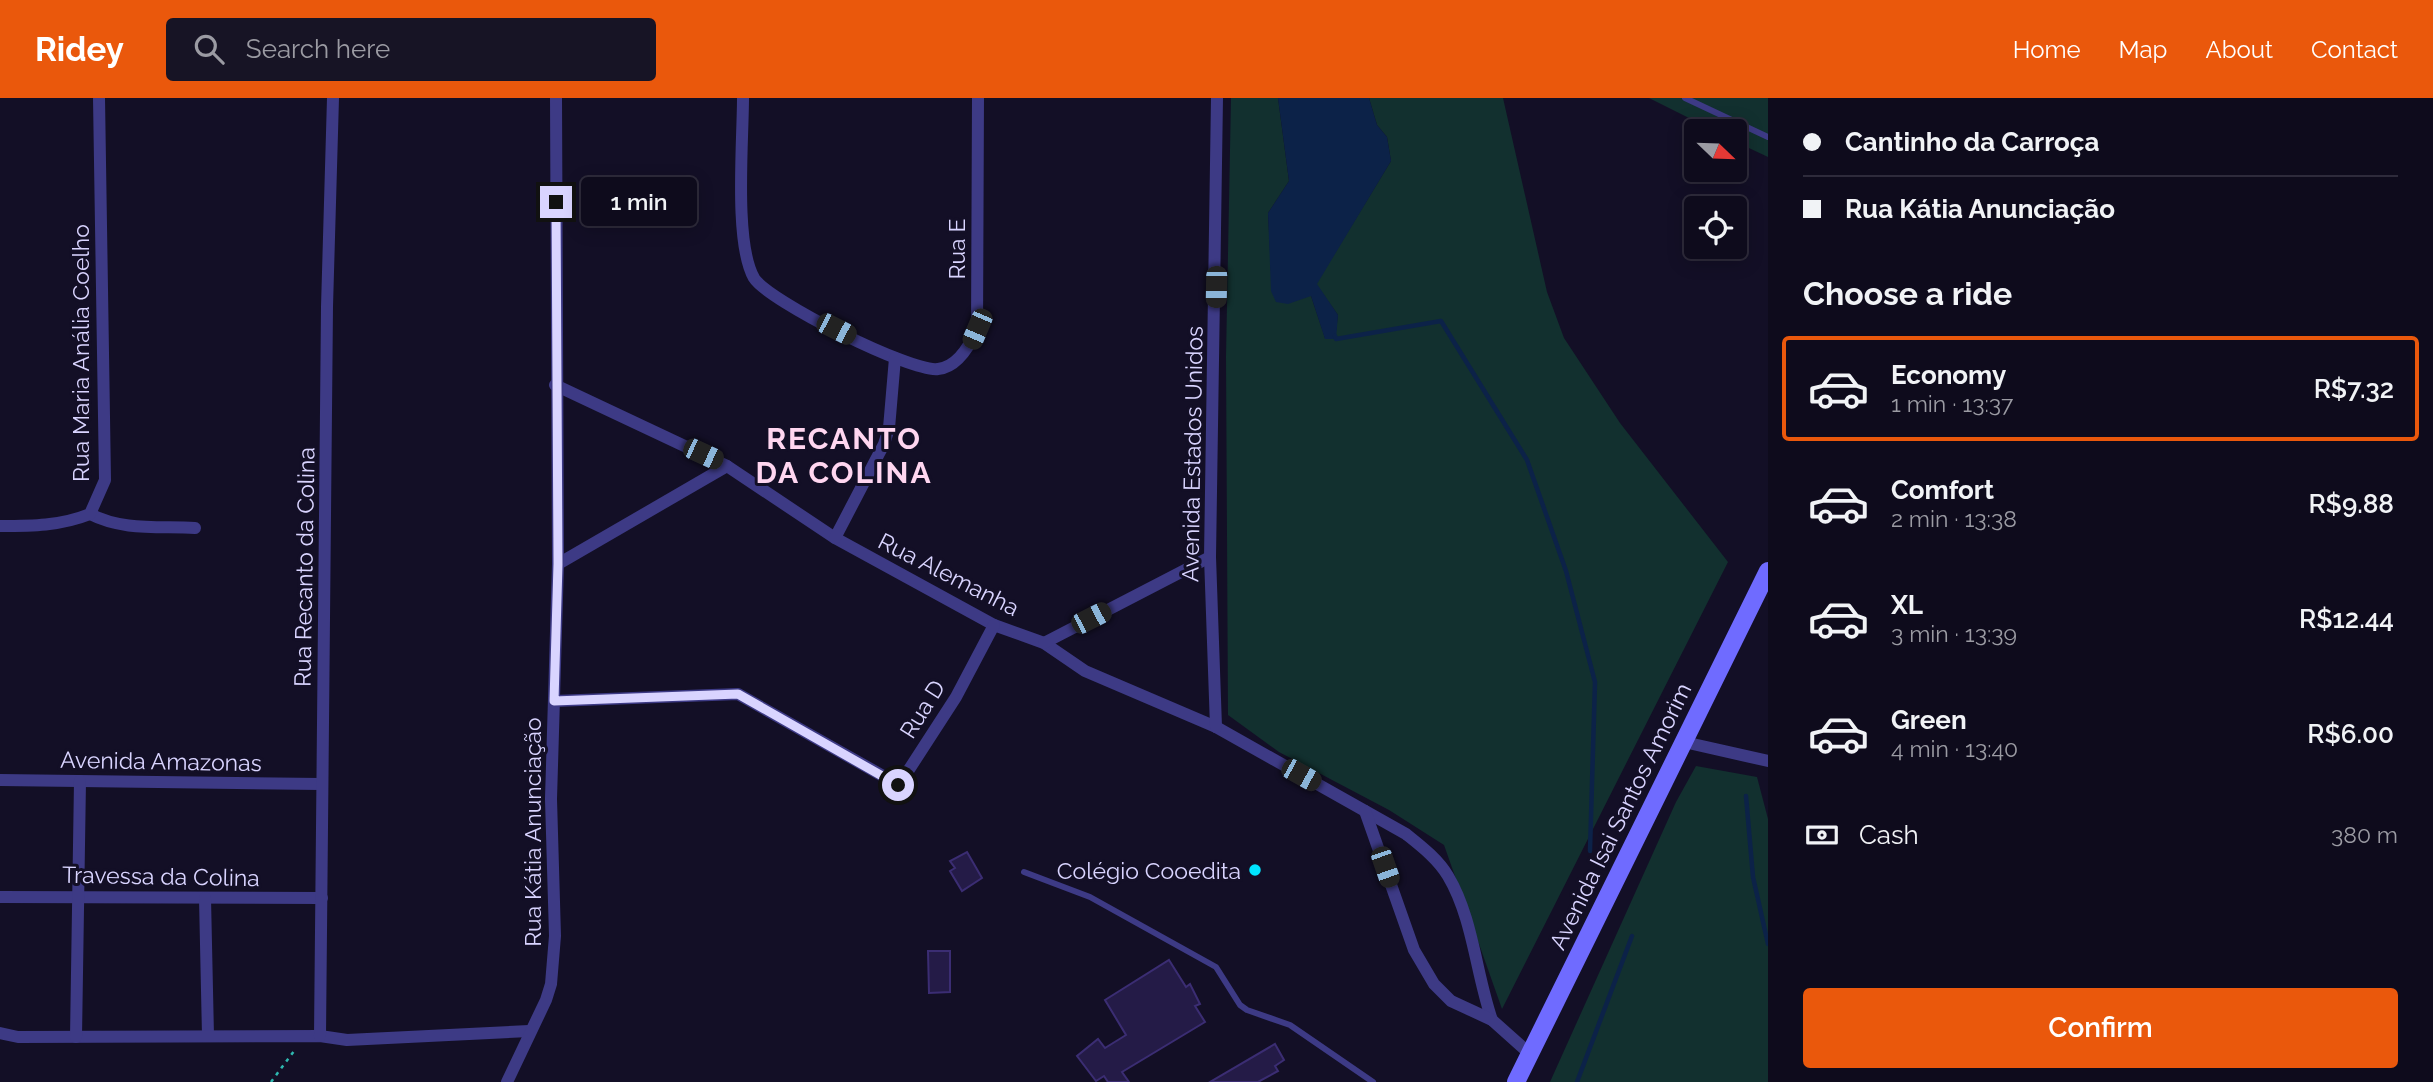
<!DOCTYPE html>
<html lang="en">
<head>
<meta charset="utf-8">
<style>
	:root { --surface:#0e0b1c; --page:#171425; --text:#f1f3f6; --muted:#9b9ba3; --line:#2e2b3b; --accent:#ea580c }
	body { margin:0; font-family:Raleway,sans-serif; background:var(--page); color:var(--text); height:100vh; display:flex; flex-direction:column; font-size:26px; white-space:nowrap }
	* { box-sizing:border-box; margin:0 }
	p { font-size:23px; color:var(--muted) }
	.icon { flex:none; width:38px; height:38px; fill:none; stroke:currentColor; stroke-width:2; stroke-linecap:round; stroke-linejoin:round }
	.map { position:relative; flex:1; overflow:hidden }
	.details { display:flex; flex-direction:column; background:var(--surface); width:665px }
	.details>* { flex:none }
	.top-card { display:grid; align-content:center; height:154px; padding:0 35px; background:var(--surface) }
	.needle { width:46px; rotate:113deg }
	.buttons { position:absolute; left:1684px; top:21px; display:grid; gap:14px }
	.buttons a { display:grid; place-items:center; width:63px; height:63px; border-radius:7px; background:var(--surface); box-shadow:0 4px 18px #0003,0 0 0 2px var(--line); font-size:35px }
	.end { position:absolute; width:32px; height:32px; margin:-16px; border:9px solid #d9d4ff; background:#111; box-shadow:0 0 0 4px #111 }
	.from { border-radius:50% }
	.bubble { position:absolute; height:49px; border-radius:7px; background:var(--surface); box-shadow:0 4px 18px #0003,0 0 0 2px var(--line); font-size:23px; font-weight:600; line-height:49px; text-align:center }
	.car { position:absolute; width:21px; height:42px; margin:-21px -10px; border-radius:9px; box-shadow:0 0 5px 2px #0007; background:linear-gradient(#222 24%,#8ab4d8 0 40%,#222 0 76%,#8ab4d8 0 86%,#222 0) }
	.top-card b { display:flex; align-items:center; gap:24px; height:66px; font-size:26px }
	.top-card b+b { border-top:2px solid var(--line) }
	.top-card i { width:18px; height:18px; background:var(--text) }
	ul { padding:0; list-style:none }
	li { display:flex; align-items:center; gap:21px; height:105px; margin:0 14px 10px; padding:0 21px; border:4px solid transparent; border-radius:7px }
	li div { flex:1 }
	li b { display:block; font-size:26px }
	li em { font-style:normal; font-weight:600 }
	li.selected { border-color:var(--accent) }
	li>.icon { width:63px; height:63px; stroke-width:1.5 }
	h2 { padding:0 35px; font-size:32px; line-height:84px }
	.pay { display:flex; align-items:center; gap:18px; height:77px; padding:0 35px; font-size:26px }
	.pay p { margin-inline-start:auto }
	.action { display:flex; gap:14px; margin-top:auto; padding:14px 35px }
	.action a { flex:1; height:80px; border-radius:7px; background:var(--accent); color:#fff; font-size:28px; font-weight:600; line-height:80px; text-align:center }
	header { display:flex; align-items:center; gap:42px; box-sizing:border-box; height:98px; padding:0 35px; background:var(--accent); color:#fff }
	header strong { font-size:33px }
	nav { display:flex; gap:38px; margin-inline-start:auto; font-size:24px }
	.search { width:490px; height:63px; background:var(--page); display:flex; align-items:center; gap:18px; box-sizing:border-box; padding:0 24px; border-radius:7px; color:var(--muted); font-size:26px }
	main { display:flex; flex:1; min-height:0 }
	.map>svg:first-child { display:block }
</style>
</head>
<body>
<header>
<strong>Ridey</strong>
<div class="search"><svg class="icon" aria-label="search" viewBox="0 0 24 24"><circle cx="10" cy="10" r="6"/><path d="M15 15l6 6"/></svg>Search here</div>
<nav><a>Home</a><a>Map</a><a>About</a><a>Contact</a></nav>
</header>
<main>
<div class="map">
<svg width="1768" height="984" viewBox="0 0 1768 984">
	<rect width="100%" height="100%" fill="#130f26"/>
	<!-- green -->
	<g fill="#12302f">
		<path d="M1231 0H1278L1289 83 1268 115 1272 193 1311 198 1325 240 1335 241 1338 217 1316 186 1391 63 1387 39 1377 27 1369 0H1503L1547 194 1564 240 1620 325 1728 464 1502 911 1444 747 1389 712 1279 654 1228 617 1226 259Z"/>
		<path d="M1649 0H1768V59L1734 43V33H1715Z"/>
		<path d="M1696 668 1757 679 1768 721V984H1550L1676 704Z"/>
	</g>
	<!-- water -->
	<path fill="#0c2248" d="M1278 0H1369L1377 27 1387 39 1391 63 1317 186 1338 217 1336 241H1325L1311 198 1288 206 1276 204 1271 193 1268 115 1289 83Z"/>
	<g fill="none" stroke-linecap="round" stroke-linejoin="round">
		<!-- stream -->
		<g stroke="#0c2248" stroke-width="4.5">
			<path d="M1335 238 1336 241 1441 223 1527 362 1566 473 1595 584 1590 753"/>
			<path d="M1746 698 1753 779 1768 846"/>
			<path d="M1577 984 1632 838"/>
		</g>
	</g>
	<!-- building -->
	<g fill="#241b47" stroke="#3b2d73" stroke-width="2">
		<path d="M967 754 982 780 962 793 950 773 955 770 950 763Z"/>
		<path d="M928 853H950V894L929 895Z"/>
		<path d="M1169 862 1186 889 1190 886 1200 906 1195 908 1205 924 1122 974 1129 984H1108L1104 978 1096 983 1077 958 1098 941 1105 950 1126 937 1105 902Z"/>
		<path d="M1275 946 1284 962 1275 968 1278 973 1258 984H1210Z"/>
	</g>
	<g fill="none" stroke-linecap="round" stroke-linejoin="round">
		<!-- path -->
		<path stroke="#2fb8b0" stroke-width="2.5" stroke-dasharray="3.5 5" stroke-linecap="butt" d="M271 984 294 953"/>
		<!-- lane -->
		<g stroke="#3d3a85" stroke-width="6">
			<path d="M1685 0 1768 39"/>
			<path d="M1024 774 1090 799 1216 869 1240 907 1247 912 1290 927 1373 984"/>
		</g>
		<!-- street -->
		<g stroke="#3d3a85" stroke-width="12">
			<path d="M743 0C743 43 734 145 754 180 768 203 912 275 938 271 958 269 970 247 977 231L978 0"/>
			<path d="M555 287 727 368 835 440 994 527 1044 545 1085 573 1216 629 1406 736C1421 748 1438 761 1448 778 1473 820 1476 876 1492 922"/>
			<path d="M90 416C123 433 159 428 195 430"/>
			<path d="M0 428C32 428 60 428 90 416L105 382 99 0"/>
			<path d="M835 440 884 346 889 330 895 260"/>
			<path d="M558 466 727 368"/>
			<path d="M1044 545 1210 459"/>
			<path d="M554 603 738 596 899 687 956 599 994 527"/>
			<path d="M1216 629 1210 459 1217 0"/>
			<path d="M1684 644 1768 663"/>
			<path d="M0 682 321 686"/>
			<path d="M1365 713 1414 852 1434 886 1451 903 1492 922 1530 956"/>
			<path d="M0 799 322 800"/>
			<path d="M205 800 208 938"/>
			<path d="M0 935 18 939 320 938 347 942 529 933"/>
			<path d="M320 938 327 209 333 0"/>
			<path d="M76 939 80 683"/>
			<path d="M507 984 546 902 551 886 555 838 551 701 558 466 556 0"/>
		</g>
		<!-- secondary -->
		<path stroke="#6f6bff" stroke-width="18" d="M1516 984 1768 473"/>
	</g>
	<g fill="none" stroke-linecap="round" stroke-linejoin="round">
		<!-- route -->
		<path stroke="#d9d4ff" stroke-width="9" d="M556 104 558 466 554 603 738 596 898 687"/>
	</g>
	<!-- markers -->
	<circle fill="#00e5ff" stroke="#130f26" stroke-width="2.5" cx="1255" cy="772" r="7"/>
	<g text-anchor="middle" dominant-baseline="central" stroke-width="6" stroke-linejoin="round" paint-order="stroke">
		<!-- street labels -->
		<g font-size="23" fill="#d9d4ff" stroke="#130f26">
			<text transform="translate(956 151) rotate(-90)">Rua E</text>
			<text transform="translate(80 255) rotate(-90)">Rua Maria Anália Coelho</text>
			<text transform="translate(1192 356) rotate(-89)">Avenida Estados Unidos</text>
			<text transform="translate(304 469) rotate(-89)">Rua Recanto da Colina</text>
			<text transform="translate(949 476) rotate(27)">Rua Alemanha</text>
			<text transform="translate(922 611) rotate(-58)">Rua D</text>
			<text transform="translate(161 663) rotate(1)">Avenida Amazonas</text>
			<text transform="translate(1620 718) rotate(-64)">Avenida Isai Santos Amorim</text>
			<text transform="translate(532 734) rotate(-90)">Rua Kátia Anunciação</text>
			<text transform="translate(161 778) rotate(1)">Travessa da Colina</text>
		</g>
		<!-- poi labels -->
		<g font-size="23" fill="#d9d4ff" stroke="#130f26" text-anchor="end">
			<text x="1241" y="772">Colégio Cooedita</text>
		</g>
		<!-- district labels -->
		<g font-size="30" font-weight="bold" letter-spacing="2" fill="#ffd6f0" stroke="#130f26">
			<text x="844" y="340">RECANTO<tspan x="844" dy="34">DA COLINA</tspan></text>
		</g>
	</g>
</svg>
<div class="buttons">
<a><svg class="needle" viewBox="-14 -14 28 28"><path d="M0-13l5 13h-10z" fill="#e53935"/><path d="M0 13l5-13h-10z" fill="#9b9ba3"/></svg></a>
<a><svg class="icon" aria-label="locate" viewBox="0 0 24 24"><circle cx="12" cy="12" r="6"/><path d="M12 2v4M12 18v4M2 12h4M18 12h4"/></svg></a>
</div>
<i class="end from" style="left:898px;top:687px"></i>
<i class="end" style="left:556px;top:104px"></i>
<div class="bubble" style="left:581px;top:79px;width:116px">1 min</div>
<i class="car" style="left:1216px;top:189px;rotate:181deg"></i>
<i class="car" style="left:836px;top:231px;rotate:117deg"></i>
<i class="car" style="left:977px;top:231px;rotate:203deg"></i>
<i class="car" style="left:703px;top:356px;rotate:115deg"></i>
<i class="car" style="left:1091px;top:520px;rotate:63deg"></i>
<i class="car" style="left:1301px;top:677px;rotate:119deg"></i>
<i class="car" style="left:1385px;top:769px;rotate:161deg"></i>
</div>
<section class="details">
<div class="top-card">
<b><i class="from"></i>Cantinho da Carroça</b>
<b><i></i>Rua Kátia Anunciação</b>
</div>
<h2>Choose a ride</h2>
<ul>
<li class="selected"><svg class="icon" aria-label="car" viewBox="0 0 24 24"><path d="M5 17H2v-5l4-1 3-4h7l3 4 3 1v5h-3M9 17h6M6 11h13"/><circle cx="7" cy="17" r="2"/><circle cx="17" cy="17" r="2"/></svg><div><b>Economy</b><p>1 min · 13:37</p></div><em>R$7.32</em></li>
<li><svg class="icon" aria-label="car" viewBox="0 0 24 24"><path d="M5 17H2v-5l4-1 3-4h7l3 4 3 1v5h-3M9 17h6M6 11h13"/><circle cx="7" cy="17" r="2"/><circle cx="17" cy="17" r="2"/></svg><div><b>Comfort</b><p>2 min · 13:38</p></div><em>R$9.88</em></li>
<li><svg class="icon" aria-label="car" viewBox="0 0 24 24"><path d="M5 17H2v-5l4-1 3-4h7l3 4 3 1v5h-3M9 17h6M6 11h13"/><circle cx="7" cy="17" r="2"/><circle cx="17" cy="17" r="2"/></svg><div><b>XL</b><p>3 min · 13:39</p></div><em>R$12.44</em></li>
<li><svg class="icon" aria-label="car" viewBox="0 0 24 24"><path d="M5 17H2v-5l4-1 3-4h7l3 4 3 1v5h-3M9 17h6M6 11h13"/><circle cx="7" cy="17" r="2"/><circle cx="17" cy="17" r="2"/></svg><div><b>Green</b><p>4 min · 13:40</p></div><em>R$6.00</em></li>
</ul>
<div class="pay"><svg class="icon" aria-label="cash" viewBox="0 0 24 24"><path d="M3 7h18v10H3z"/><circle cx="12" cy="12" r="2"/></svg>Cash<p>380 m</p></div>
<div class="action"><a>Confirm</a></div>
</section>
</main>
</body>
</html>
